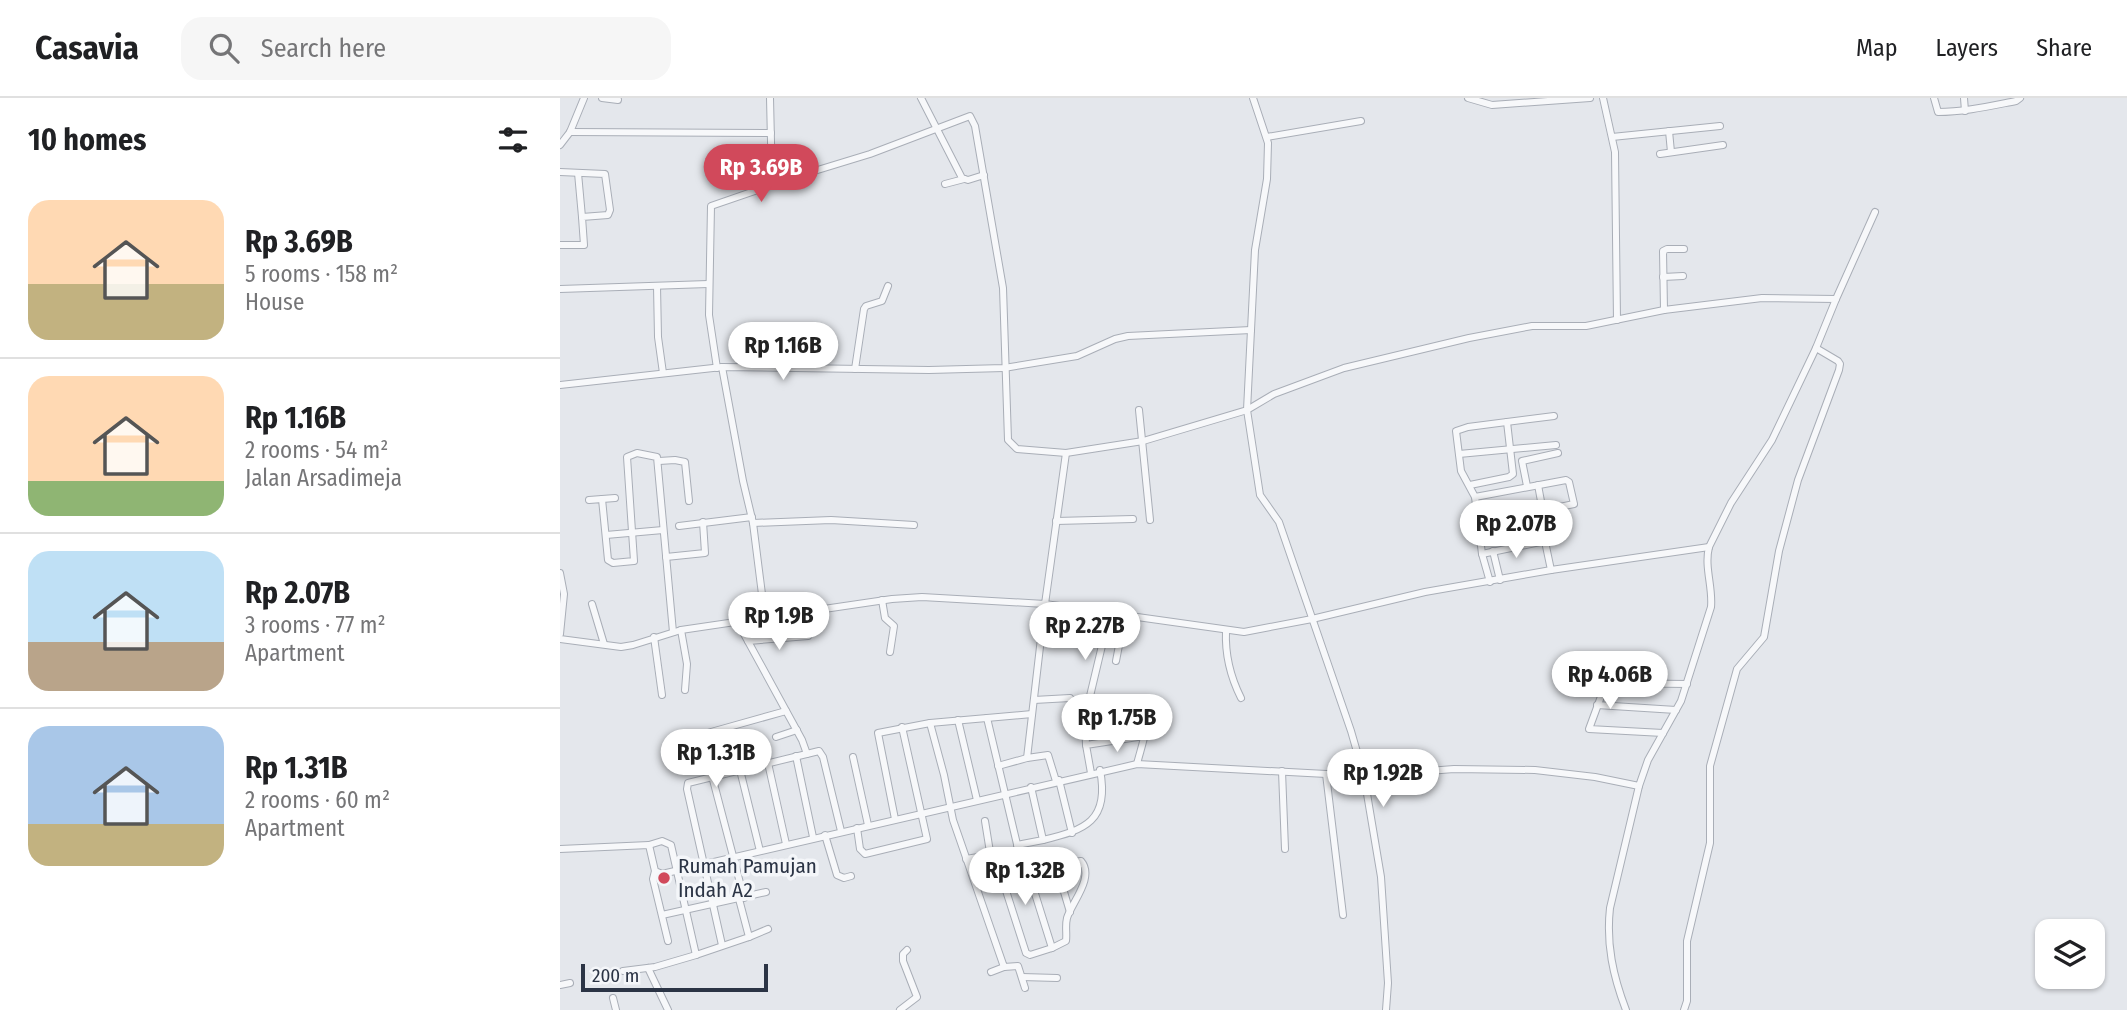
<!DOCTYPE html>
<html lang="en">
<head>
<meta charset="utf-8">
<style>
  body { margin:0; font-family:"Fira Sans Condensed",sans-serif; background:#f6f6f6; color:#202124; height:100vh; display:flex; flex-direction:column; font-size:26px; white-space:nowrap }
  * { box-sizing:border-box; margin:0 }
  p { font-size:23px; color:#757577 }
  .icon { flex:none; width:38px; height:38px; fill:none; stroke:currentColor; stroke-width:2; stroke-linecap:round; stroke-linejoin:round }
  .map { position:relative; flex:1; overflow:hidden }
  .side { display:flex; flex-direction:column; background:#fff; width:560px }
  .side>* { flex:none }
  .controls { position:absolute; left:1475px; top:821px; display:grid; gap:14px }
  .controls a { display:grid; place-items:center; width:70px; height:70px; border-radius:14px; background:#fff; box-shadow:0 2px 5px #0004; font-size:35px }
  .scale { position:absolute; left:21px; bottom:18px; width:187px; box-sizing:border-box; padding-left:7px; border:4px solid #2b3445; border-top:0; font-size:19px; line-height:24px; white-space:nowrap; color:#2b3445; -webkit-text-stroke:5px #f4f6f9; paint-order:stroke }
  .price { position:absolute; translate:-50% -60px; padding:0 16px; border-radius:24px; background:#fff; color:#222; font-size:23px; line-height:46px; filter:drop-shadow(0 2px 4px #0008) }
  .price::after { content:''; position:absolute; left:50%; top:42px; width:21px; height:16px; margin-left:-10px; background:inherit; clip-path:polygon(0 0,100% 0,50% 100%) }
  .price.current { background:#d1495b; color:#fff }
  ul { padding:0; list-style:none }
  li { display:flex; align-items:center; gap:21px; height:175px; padding:0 28px }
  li+li { border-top:2px solid #e0e0e0 }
  li span { display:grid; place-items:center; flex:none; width:196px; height:140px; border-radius:21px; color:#555 }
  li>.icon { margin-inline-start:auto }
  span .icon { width:84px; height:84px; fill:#fffc; stroke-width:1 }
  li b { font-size:30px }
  h2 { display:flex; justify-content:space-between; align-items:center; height:84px; padding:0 28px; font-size:30px }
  header { display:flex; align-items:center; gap:42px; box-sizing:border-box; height:98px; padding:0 35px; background:#fff; border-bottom:2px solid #e0e0e0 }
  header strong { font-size:33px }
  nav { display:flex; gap:38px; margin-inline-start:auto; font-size:24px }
  .search { width:490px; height:63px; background:#f6f6f6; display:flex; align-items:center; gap:18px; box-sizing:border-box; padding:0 24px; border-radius:21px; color:#757577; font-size:26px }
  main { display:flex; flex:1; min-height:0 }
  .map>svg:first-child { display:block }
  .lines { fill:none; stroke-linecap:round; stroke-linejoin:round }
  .street-casing { stroke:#a9aeb7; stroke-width:8 }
  .street { stroke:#f7f8fa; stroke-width:6 }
  .poi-dot { fill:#d1495b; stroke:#f4f6f9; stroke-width:2.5 }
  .labels { text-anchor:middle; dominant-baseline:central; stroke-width:7; stroke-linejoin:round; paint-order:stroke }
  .poi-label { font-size:21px; fill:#2b3445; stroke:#f4f6f9; text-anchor:start }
</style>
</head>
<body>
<header>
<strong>Casavia</strong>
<div class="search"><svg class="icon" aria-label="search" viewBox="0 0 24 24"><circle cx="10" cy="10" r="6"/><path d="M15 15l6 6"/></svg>Search here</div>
<nav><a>Map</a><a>Layers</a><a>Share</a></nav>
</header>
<main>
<section class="side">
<h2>10 homes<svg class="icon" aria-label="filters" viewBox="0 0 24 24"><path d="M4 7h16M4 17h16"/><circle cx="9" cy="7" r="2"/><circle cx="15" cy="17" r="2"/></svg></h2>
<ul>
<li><span style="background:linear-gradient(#ffd9b3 60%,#c2b280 0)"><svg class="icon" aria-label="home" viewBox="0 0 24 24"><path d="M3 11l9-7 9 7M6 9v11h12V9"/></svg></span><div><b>Rp 3.69B</b><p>5 rooms · 158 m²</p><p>House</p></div></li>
<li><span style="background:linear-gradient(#ffd9b3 75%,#8fb573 0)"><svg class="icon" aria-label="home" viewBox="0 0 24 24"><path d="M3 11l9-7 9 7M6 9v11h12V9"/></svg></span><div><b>Rp 1.16B</b><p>2 rooms · 54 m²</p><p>Jalan Arsadimeja</p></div></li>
<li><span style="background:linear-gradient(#bfe0f5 65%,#b9a48a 0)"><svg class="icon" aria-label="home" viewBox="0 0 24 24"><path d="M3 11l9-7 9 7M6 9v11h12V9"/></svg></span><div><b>Rp 2.07B</b><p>3 rooms · 77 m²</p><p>Apartment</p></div></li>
<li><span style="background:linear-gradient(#a9c7e8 70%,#c2b280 0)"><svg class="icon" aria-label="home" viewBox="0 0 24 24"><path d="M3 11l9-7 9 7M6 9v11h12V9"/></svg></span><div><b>Rp 1.31B</b><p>2 rooms · 60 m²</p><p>Apartment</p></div></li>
</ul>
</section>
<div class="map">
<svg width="1567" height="912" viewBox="0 0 1567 912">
  <rect width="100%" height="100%" fill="#e4e7ec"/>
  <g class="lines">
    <g class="street-casing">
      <g id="street">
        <polyline points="42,0 58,2"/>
        <polyline points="210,0 212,87"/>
        <polyline points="361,0 402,80 408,82 424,77"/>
        <polyline points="908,0 932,7 1030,0"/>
        <polyline points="1043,0 1055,54 1057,222"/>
        <path d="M1374 0 1378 14C1404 14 1430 8 1456 3L1460 0"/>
        <polyline points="1404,0 1405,13"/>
        <polyline points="1109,33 1111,54"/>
        <polyline points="10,34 211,35"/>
        <polyline points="707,39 801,23"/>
        <polyline points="1052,39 1160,28"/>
        <polyline points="0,47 10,34 24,0"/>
        <polyline points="1100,56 1163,47"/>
        <polyline points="0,74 45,76 50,112 48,117 22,119 24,147 0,147"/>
        <polyline points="18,75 22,119"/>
        <polyline points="385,86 404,81"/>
        <polyline points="1103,179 1123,178"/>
        <polyline points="97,188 98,239 103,275"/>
        <polyline points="0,191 148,186"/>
        <polyline points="1276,201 1315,114"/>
        <polyline points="1104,212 1103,153 1107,151 1124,151"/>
        <polyline points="162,269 183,383 193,425 205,520"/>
        <polyline points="157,270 149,217 151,108 238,78 310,56 410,18 415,28 443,190 448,342 457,351 506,355 583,343 687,312 695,152 707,81 708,45 693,0"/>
        <polyline points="295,271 304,211 306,208 322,203 328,188"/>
        <polyline points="0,287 162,269 369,272 444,270 517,258 555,241 568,238 691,232"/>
        <polyline points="579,312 590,422"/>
        <polyline points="899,356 996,347"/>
        <polyline points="99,363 115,362 125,364 129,403"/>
        <polyline points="910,387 949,379 953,376 947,324"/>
        <polyline points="978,387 983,414"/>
        <polyline points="967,388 962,363 998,355"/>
        <polyline points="915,399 1006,382 1009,384 1014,406 918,426"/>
        <polyline points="42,401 55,400"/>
        <polyline points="29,402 42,401 48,462 53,465 74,463 67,359 77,355 97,359 113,534"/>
        <polyline points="979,415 991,472"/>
        <polyline points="496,423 573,421"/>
        <polyline points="193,425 271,422 354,427"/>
        <polyline points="119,428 192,419"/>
        <polyline points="46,437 103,432"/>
        <polyline points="933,453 940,482"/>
        <polyline points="922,456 985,443"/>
        <polyline points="106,459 145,455 143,424"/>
        <polyline points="0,475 4,496 0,536"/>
        <polyline points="930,484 922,456 915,399 901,373 896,333 908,329 994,318"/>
        <polyline points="322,502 325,520 334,528 330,554"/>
        <polyline points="32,506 44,546"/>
        <polyline points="178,525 242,642 247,656"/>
        <polyline points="121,532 127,566 125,592"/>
        <path d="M666 533C665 556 671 580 681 600"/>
        <polyline points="94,539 102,597"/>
        <polyline points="0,541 61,549 73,547 121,532 332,501 362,499 485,506 506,355"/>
        <polyline points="188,543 248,538"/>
        <polyline points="556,563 565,516"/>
        <polyline points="474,602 510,600"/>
        <polyline points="1037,607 1116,612"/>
        <polyline points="525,619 550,514"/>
        <polyline points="427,620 461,763"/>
        <polyline points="398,622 417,702"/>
        <polyline points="370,625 384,677 393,722 444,869 458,868 465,890"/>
        <polyline points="1103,635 1029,631 1046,585 1127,586"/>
        <polyline points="144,636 226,613"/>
        <polyline points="216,639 237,632"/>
        <path d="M526 647 525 619 584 609C591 625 581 649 577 666"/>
        <polyline points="236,658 253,739"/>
        <polyline points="293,659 308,727"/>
        <polyline points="208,665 226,746"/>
        <polyline points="438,668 467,660"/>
        <polyline points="180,672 200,753"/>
        <polyline points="722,673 725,751"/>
        <polyline points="531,675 526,647 584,638"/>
        <polyline points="766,676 783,817"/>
        <polyline points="152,678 184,800"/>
        <polyline points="499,682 512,735"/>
        <polyline points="496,683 488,657 467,660 485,506 684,534 752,521 865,494 991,472 1149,449"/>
        <polyline points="335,721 318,635 370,625 472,616"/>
        <polyline points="297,730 300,751 305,756 367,741 342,629"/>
        <polyline points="265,737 277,777 284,780 291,778"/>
        <path d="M483 742C525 732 550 723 540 672"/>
        <polyline points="89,747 102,743 111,747 136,857 189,839 179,801"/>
        <polyline points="457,747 483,742 471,689"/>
        <polyline points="0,751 89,747 95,773 102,776 577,666 804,678 894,671 975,672 1035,679 1079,688"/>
        <polyline points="406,761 424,758 430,754 425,723"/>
        <polyline points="496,767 510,814"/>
        <polyline points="95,773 93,781 108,843"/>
        <polyline points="440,774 466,855 470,857 492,850 467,770"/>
        <path d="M414 777 521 763C535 779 512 804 507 820 505 828 507 835 506 843L492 850"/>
        <polyline points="102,817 206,794"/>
        <polyline points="189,839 208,831"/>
        <polyline points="162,847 127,691 128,685 259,653 263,659 281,733"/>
        <polyline points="88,870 108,912"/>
        <polyline points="63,873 95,869 136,857"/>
        <polyline points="431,874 444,869"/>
        <polyline points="462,879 497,880"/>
        <polyline points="0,887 10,885"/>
        <polyline points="53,900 56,912"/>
        <polyline points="340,912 357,899 343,863 343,856 347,852"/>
        <path d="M826 912 828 885 821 779 804 678 791 633 719 424 700 397 687 312 714 296 784 270 909 240 972 228H1026L1104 212 1202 200 1276 201 1256 250 1212 342 1171 405 1149 449C1144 469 1153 489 1151 509L1121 603 1088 662 1079 688 1050 810C1046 846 1053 878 1066 912"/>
        <polyline points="1124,912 1127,903 1127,843 1150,745 1150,668 1177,571 1204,539 1219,453 1238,382 1279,272 1280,266 1278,263 1256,250"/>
      </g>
    </g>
    <use href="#street" class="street"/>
  </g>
  <circle class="poi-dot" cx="104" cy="780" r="7"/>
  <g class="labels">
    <g class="poi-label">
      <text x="118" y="768">Rumah Pamujan<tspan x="118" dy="24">Indah A2</tspan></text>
    </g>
  </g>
</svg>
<div class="controls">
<a><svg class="icon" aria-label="layers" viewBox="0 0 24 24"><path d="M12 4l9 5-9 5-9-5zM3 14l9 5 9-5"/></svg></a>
</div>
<div class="scale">200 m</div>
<b class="price current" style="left:201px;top:106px">Rp 3.69B</b>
<b class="price" style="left:223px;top:284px">Rp 1.16B</b>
<b class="price" style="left:956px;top:462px">Rp 2.07B</b>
<b class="price" style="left:219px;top:554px">Rp 1.9B</b>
<b class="price" style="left:525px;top:564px">Rp 2.27B</b>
<b class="price" style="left:1050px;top:613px">Rp 4.06B</b>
<b class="price" style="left:557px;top:656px">Rp 1.75B</b>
<b class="price" style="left:156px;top:691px">Rp 1.31B</b>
<b class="price" style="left:823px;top:711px">Rp 1.92B</b>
<b class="price" style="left:465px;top:809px">Rp 1.32B</b>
</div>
</main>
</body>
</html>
